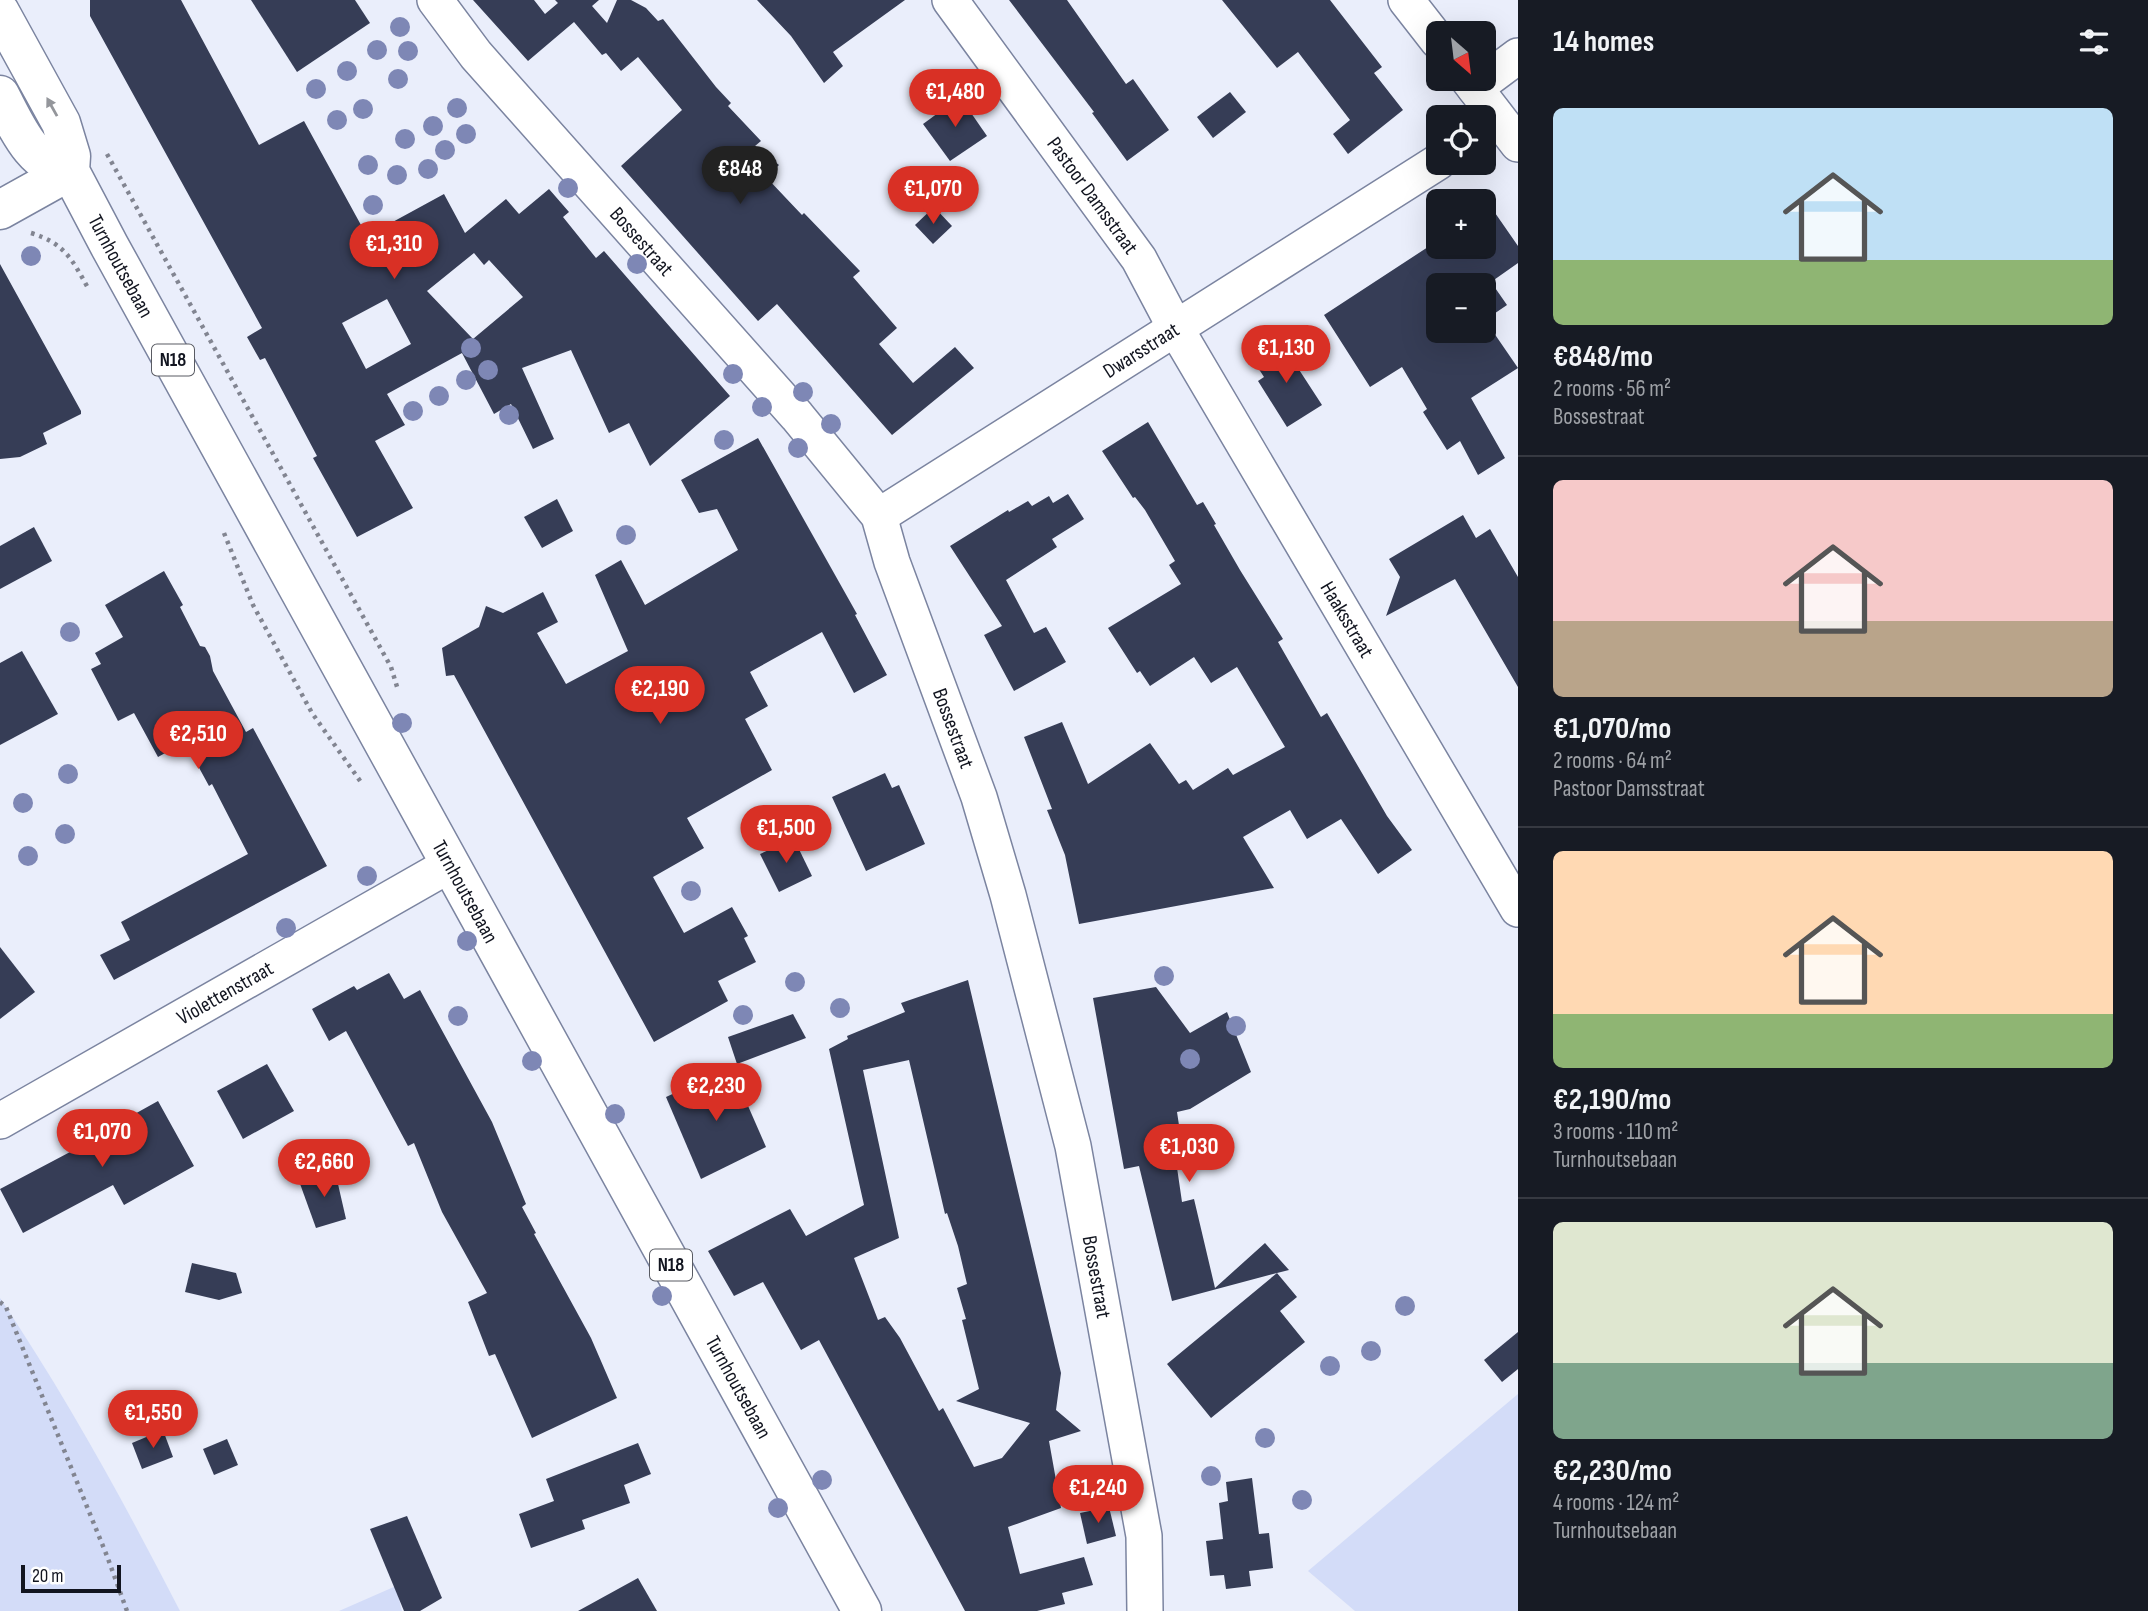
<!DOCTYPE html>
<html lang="en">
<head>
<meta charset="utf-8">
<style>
  body { margin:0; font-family:"Sofia Sans Condensed",sans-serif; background:#242831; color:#f1f3f6; height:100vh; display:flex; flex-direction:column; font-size:26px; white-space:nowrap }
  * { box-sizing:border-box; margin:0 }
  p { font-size:23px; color:#9ea1a6 }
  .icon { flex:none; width:38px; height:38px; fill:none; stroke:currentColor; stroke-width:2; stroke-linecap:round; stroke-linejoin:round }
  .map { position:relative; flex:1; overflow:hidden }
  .drawer { display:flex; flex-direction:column; background:#171b24; width:630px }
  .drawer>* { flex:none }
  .needle { width:46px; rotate:152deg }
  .fabs { position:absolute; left:1426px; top:21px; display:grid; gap:14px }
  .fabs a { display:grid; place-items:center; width:70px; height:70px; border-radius:10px; background:#171b24; box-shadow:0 7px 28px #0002; font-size:35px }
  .scale { position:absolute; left:21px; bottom:18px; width:100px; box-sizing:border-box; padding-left:7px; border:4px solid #121520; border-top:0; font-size:19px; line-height:24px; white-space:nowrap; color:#121520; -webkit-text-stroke:5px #fff; paint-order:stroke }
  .price { position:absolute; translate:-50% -60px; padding:0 16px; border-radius:24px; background:#d93025; color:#fff; font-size:23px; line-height:46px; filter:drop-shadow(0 2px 4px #0008) }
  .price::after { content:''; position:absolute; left:50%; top:42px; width:21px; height:16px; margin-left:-10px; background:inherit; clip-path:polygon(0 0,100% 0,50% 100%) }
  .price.on { background:#222; color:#fff }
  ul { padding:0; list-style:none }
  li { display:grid; align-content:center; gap:14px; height:371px; padding:0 35px }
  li+li { border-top:2px solid #363941 }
  li span { display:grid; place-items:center; height:217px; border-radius:10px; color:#555 }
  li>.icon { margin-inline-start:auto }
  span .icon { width:126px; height:126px; fill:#fffc; stroke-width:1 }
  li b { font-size:30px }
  h2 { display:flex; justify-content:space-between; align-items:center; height:84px; padding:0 35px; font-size:30px }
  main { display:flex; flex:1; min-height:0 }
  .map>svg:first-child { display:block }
  .green { fill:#d3dcf8 }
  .building { fill:#363d56; fill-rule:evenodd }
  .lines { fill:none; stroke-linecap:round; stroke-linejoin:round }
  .street-casing { stroke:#7b84a0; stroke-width:38 }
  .secondary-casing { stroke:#7b84a0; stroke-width:41 }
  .primary-casing { stroke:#7b84a0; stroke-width:41 }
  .path { stroke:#828591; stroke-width:4.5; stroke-dasharray:3.5 5; stroke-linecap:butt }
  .street { stroke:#fff; stroke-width:35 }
  .secondary { stroke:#fff; stroke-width:38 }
  .primary { stroke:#fff; stroke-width:38 }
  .tree { fill:#7e87b5 }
  .oneway { fill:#94969b }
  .labels { text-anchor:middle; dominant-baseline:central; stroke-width:7; stroke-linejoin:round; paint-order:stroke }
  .shield { fill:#fff; stroke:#595b63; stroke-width:2 }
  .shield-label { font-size:19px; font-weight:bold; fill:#121520 }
  .street-label { font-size:21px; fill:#121520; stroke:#fff }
</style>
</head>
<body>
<main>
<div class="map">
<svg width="1518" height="1611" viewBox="0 0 1518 1611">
  <rect width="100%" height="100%" fill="#eaeefb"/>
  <g class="green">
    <path d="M0 1298C67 1398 125 1504 180 1611H0Z"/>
    <polygon points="1518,1394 1518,1611 1355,1611 1308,1571"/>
    <polygon points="396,1586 402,1611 339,1611"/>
  </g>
  <g class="building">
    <path d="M90 0H181L259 145 304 121 367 236 444 194 465 233 506 199 519 214 549 189 569 212 563 217 596 258 604 251 730 396 650 466 629 423 609 433 571 350 522 368 554 439 533 449 511 404 494 414 462 353 387 394 405 425 375 441 413 508 357 537 313 458 317 456 265 358 260 360 247 337 262 328 90 16ZM474 253 484 265 489 260 523 297 473 339 427 291ZM387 299 411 344 366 369 342 323Z"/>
    <polygon points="251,0 355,0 370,23 297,72"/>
    <polygon points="473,0 534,0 545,14 558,3 555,0 599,0 592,6 607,23 617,0 631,0 646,8 658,21 663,19 716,87 731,103 728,106 761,141 755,146 779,165 766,177 802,215 804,213 860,271 853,277 897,328 879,344 913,383 955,347 974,368 892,435 777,304 758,321 621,166 682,110 638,57 621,71 606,53 602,55 574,22 528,61"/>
    <polygon points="757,0 905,0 833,52 843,66 824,83 791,36"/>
    <polygon points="1009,0 1067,0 1126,84 1133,79 1169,130 1127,161 1092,113 1094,112"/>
    <polygon points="1222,0 1330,0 1382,67 1374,73 1403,110 1348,154 1333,134 1350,120 1298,52 1277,68"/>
    <polygon points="1230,92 1246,112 1213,138 1197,117"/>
    <polygon points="960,97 987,136 950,161 923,124"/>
    <path d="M1484 197 1518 246V263L1491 282 1507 305 1485 320 1518 368 1471 398 1505 458 1478 475 1460 441 1447 450 1423 412 1427 409 1402 367 1370 387 1324 315 1428 247H1484ZM1438 285H1484V331H1438Z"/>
    <polygon points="934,207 952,226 933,244 915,225"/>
    <polygon points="0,264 81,411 81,414 43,433 47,444 20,457 0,459"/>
    <polygon points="1281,342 1322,405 1287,427 1258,381 1264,377 1253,360"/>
    <polygon points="1148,422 1197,505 1203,502 1216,524 1214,525 1240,570 1283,639 1278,642 1321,717 1327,713 1387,816 1412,850 1378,874 1341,819 1307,839 1290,810 1243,837 1274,888 1079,924 1065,855 1047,810 1052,809 1024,737 1062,722 1088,784 1150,743 1179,784 1186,780 1193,790 1228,768 1233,775 1285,747 1237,667 1211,683 1194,657 1150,686 1140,671 1137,673 1108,628 1181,584 1169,565 1175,561 1145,510 1135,497 1133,498 1102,451"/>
    <polygon points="758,438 857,614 855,615 887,675 854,693 822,632 750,672 768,706 745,719 772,770 687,818 704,848 653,877 684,933 732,907 748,936 744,938 756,962 718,981 728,1001 654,1042 454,675 446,676 442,648 479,627 486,606 503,613 543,592 558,622 537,633 566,684 628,651 595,575 621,560 645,605 738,550 717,509 699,513 681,480"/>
    <polygon points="1068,494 1084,519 1052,539 1057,547 1006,580 1034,633 1046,627 1066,662 1014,691 984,635 1002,626 950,546 1008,510 1009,512 1028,501 1032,506 1049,496 1053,503"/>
    <polygon points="557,499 573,531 542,548 524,517"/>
    <polygon points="1463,515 1476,538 1490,529 1518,577 1518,687 1455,579 1386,616 1400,577 1389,559"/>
    <polygon points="34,527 52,561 0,589 0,546"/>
    <polygon points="164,571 183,605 180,607 200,646 205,647 210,656 213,671 246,732 253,728 327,866 114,980 100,955 130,940 121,922 248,854 212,784 209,786 185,742 158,757 134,713 118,721 91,669 101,664 95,653 123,637 105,605"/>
    <polygon points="22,651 58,714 0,745 0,663"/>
    <polygon points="885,773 892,788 899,785 925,844 866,871 832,797"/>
    <polygon points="794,839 812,876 779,892 760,854"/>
    <polygon points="0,947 35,992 0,1019"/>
    <polygon points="389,973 404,999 420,990 492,1122 526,1204 522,1207 536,1233 534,1234 591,1338 617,1398 532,1438 495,1354 489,1356 468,1302 487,1293 442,1212 414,1143 408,1146 346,1031 329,1041 312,1009 354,986 357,990"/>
    <path d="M968 980 1061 1373 1056 1410 1081 1431 1049 1441 1061 1508 1008 1527 1020 1574 1084 1557 1093 1585 1062 1593 1065 1604 1037 1611H965L819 1340 801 1350 763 1282 734 1296 708 1251 790 1209 806 1236 864 1205 829 1049 848 1039 847 1036 905 1012 901 1003ZM909 1060 945 1214 947 1213 958 1246 967 1284 957 1288 966 1319 962 1320 979 1389 956 1401 1030 1423 1002 1458 974 1467 943 1408 939 1411 900 1338 885 1317 878 1320 854 1258 899 1238 863 1070Z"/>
    <polygon points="1156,987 1190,1033 1227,1012 1251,1072 1190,1109 1177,1112 1182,1145 1174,1147 1182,1202 1194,1199 1215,1288 1265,1243 1289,1270 1277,1273 1297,1297 1280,1311 1305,1342 1211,1418 1167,1364 1277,1273 1172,1301 1139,1166 1124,1169 1093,998"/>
    <polygon points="793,1014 806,1038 737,1064 728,1037"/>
    <polygon points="267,1064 294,1111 243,1139 217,1091"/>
    <polygon points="731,1067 766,1147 701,1179 666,1097"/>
    <polygon points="158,1101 194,1166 124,1205 113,1185 23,1233 0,1189 89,1142 88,1140"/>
    <polygon points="335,1171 346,1219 316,1228 299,1181"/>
    <polygon points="192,1263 236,1273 242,1293 219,1300 185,1292"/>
    <polygon points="1518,1332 1518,1369 1502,1382 1484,1360"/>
    <polygon points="163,1430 173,1457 142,1469 132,1443"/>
    <polygon points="227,1439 238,1465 214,1475 203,1449"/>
    <polygon points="638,1443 651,1474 624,1485 630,1503 582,1520 585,1529 531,1548 519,1514 554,1501 546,1479"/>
    <polygon points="1252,1478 1259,1534 1269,1533 1273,1568 1249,1571 1251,1586 1226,1589 1224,1575 1210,1576 1206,1541 1223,1539 1219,1503 1228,1501 1226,1482"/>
    <polygon points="1109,1507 1116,1536 1087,1544 1080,1513"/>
    <polygon points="407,1516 442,1598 420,1611 404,1611 370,1529"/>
    <polygon points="638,1578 657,1611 578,1611"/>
  </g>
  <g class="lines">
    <g class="street-casing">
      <g id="street">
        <path id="s1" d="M435 0 476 55 797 416 879 516 892 562 979 797 1008 895 1073 1146 1144 1536 1145 1611"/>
        <path id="s2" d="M950 0 1139 259 1176 329 1518 909"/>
        <polyline points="1406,0 1438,41"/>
        <polyline points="1468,79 1518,144"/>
        <polyline points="1475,88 1518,56"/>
        <path id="s3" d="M879 516 1438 162"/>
        <path id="s4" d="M0 1121 451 864"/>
      </g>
    </g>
    <g class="secondary-casing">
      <polyline id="secondary" points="0,210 70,171"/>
    </g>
    <g class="primary-casing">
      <g id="primary">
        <path id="s5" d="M0 12 61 123 71 156 70 171 109 245 862 1611"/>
        <path d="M0 95C16 125 32 167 70 171"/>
      </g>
    </g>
    <g class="path">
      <polyline points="107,154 391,667 398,690"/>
      <path d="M31 233C64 243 72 259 88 288"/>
      <polyline points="224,533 253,605 312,713 363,785"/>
      <polyline points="0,1302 6,1307 107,1556 127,1611"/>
    </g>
    <use href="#street" class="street"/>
    <use href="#secondary" class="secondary"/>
    <use href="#primary" class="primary"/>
  </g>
  <g class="tree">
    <circle cx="400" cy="27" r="10"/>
    <circle cx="377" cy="50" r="10"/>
    <circle cx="408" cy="51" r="10"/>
    <circle cx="347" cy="71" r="10"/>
    <circle cx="398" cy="79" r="10"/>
    <circle cx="316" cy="89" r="10"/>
    <circle cx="457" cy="108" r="10"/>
    <circle cx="363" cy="109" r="10"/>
    <circle cx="337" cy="120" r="10"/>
    <circle cx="433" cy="126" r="10"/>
    <circle cx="466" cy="134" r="10"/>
    <circle cx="405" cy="139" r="10"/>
    <circle cx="445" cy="150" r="10"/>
    <circle cx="368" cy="165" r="10"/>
    <circle cx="428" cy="169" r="10"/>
    <circle cx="397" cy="175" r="10"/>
    <circle cx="568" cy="188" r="10"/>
    <circle cx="373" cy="205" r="10"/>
    <circle cx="31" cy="256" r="10"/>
    <circle cx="637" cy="264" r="10"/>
    <circle cx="471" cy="348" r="10"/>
    <circle cx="488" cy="370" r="10"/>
    <circle cx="733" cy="374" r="10"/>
    <circle cx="466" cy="380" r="10"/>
    <circle cx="803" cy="392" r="10"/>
    <circle cx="439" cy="396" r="10"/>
    <circle cx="762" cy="407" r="10"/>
    <circle cx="413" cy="411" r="10"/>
    <circle cx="509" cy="415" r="10"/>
    <circle cx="831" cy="424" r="10"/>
    <circle cx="724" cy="440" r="10"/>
    <circle cx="798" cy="448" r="10"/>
    <circle cx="626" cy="535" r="10"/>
    <circle cx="70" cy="632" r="10"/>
    <circle cx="402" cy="723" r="10"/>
    <circle cx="68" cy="774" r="10"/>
    <circle cx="23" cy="803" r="10"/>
    <circle cx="65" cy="834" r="10"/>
    <circle cx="28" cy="856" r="10"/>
    <circle cx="367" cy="876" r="10"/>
    <circle cx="691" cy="891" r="10"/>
    <circle cx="286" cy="928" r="10"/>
    <circle cx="467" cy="941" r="10"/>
    <circle cx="1164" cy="976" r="10"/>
    <circle cx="795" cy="982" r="10"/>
    <circle cx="840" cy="1008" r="10"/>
    <circle cx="743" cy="1015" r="10"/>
    <circle cx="458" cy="1016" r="10"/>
    <circle cx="1236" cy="1026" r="10"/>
    <circle cx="1190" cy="1059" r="10"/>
    <circle cx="532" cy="1061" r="10"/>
    <circle cx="615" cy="1114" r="10"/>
    <circle cx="662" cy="1296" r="10"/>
    <circle cx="1405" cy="1306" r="10"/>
    <circle cx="1371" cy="1351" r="10"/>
    <circle cx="1330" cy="1366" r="10"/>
    <circle cx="1265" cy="1438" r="10"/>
    <circle cx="1211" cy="1476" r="10"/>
    <circle cx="822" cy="1480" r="10"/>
    <circle cx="1302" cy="1500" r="10"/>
    <circle cx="778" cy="1508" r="10"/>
  </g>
  <defs><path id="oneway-solid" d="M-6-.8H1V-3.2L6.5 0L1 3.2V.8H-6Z" transform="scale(1.75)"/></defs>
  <use class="oneway" href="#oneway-solid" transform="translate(52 107) rotate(-119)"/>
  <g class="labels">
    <g class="shield">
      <rect x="152" y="344.5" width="42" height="31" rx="5"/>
      <rect x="650" y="1249.5" width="42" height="31" rx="5"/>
    </g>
    <g class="shield-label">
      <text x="173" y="360">N18</text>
      <text x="671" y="1265">N18</text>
    </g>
    <g class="street-label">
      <text stroke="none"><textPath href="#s2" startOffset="242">Pastoor Damsstraat</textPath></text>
      <text stroke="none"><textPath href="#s1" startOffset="318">Bossestraat</textPath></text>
      <text stroke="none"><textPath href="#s5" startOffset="284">Turnhoutsebaan</textPath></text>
      <text stroke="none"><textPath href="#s3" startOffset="310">Dwarsstraat</textPath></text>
      <text stroke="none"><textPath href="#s2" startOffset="737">Haaksstraat</textPath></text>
      <text stroke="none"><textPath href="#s1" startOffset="906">Bossestraat</textPath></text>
      <text stroke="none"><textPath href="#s5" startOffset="998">Turnhoutsebaan</textPath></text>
      <text stroke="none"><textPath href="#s4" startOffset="259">Violettenstraat</textPath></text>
      <text stroke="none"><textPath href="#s1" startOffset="1474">Bossestraat</textPath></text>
      <text stroke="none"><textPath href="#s5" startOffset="1564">Turnhoutsebaan</textPath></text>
    </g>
  </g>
</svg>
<div class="fabs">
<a><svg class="needle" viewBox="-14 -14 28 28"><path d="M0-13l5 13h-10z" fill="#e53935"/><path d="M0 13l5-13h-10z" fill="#9ea1a6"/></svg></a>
<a><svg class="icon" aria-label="locate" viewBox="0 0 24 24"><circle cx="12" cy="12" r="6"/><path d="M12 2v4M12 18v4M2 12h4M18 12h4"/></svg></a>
<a>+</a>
<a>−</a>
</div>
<div class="scale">20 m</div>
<b class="price" style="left:955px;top:129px">€1,480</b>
<b class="price on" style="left:740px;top:206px">€848</b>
<b class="price" style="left:933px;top:226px">€1,070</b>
<b class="price" style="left:394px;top:281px">€1,310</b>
<b class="price" style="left:1286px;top:385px">€1,130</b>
<b class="price" style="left:660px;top:726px">€2,190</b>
<b class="price" style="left:198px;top:771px">€2,510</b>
<b class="price" style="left:786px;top:865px">€1,500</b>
<b class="price" style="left:716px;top:1123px">€2,230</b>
<b class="price" style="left:102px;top:1169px">€1,070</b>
<b class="price" style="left:1189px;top:1184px">€1,030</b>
<b class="price" style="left:324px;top:1199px">€2,660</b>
<b class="price" style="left:153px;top:1450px">€1,550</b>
<b class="price" style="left:1098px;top:1525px">€1,240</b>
</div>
<section class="drawer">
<h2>14 homes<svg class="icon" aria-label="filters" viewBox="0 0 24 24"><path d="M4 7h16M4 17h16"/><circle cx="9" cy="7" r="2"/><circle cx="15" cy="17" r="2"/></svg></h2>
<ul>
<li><span style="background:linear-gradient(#bfe0f5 70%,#8fb573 0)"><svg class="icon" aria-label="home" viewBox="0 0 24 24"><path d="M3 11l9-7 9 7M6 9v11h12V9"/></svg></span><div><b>€848/mo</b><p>2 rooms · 56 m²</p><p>Bossestraat</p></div></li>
<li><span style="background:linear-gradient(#f6c9c9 65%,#b9a48a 0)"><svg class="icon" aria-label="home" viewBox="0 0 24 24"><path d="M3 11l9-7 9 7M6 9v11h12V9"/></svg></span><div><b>€1,070/mo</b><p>2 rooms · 64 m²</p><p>Pastoor Damsstraat</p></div></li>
<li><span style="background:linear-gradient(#ffd9b3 75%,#8fb573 0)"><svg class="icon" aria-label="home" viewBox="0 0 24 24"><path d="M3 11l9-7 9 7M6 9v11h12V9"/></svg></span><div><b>€2,190/mo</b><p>3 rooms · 110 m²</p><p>Turnhoutsebaan</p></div></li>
<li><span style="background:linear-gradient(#dfe7d0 65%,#7fa58c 0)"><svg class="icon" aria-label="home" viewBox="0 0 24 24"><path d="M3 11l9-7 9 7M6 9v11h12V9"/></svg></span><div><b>€2,230/mo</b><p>4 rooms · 124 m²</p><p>Turnhoutsebaan</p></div></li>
</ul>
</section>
</main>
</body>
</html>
